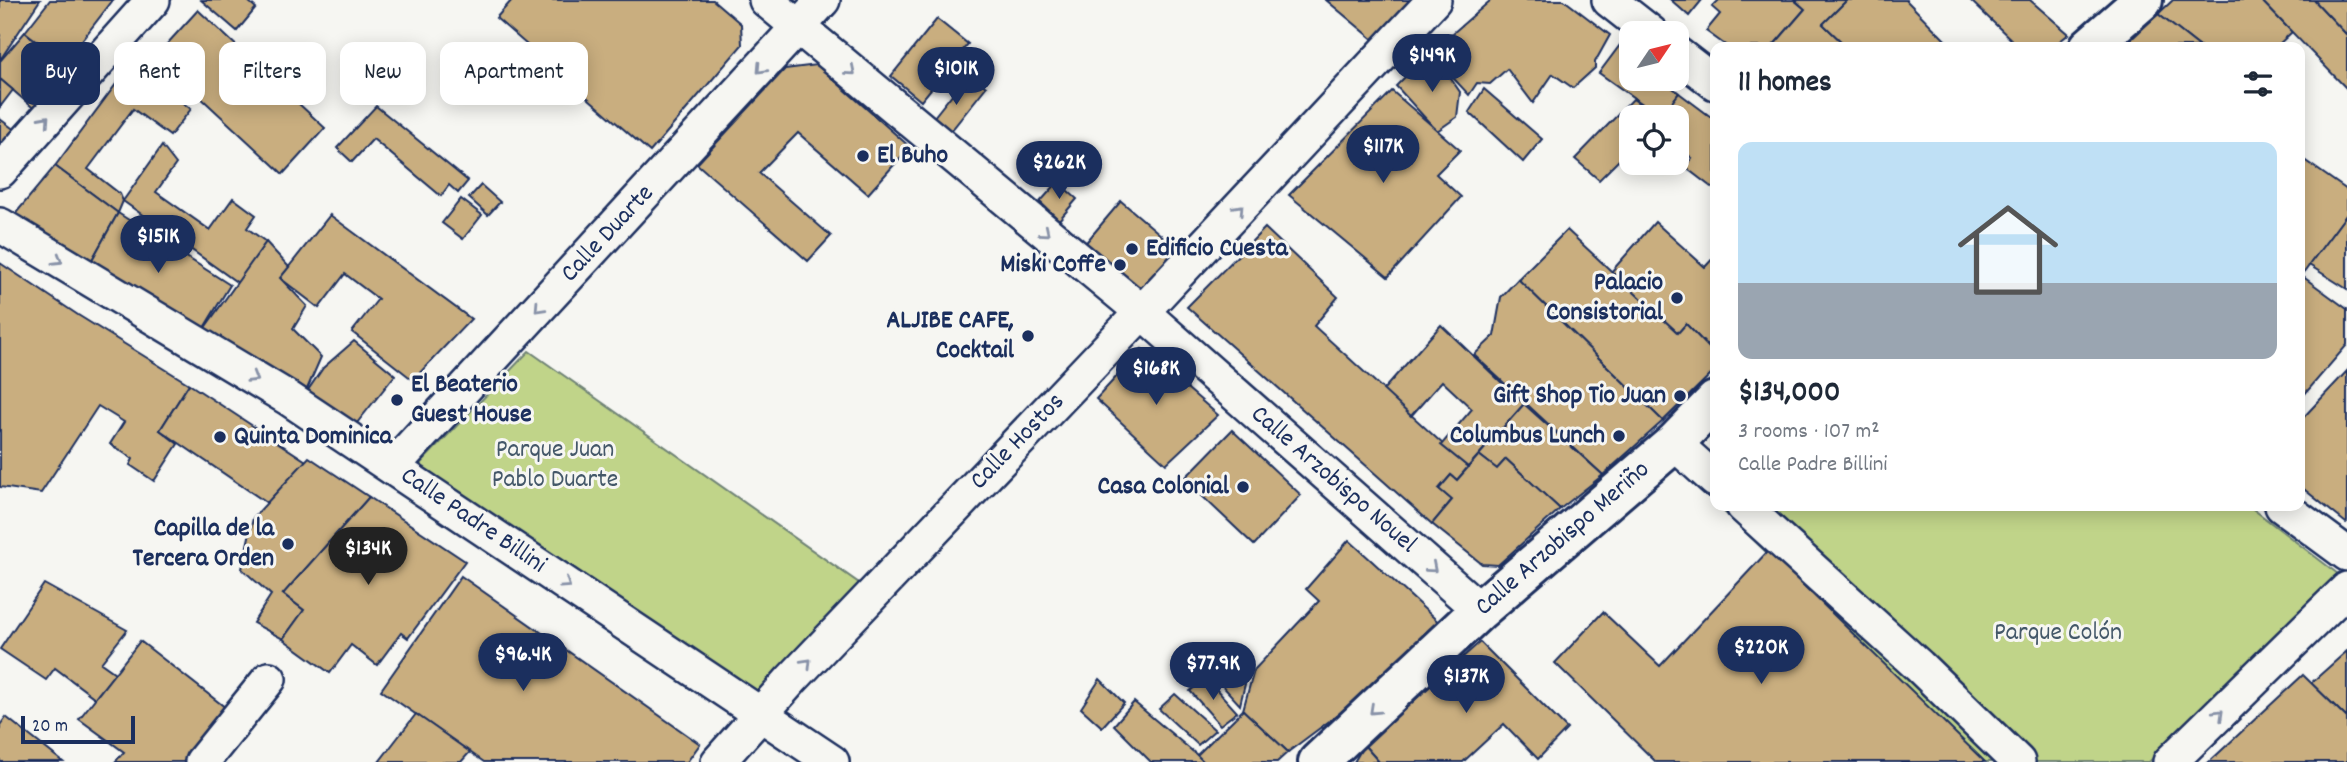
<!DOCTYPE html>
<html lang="en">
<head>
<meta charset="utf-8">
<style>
  body { margin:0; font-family:Dekko,sans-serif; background:#f2f2f3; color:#1f2937; height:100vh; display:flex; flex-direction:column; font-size:26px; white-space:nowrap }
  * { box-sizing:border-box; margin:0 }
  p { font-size:23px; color:#747a83 }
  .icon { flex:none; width:38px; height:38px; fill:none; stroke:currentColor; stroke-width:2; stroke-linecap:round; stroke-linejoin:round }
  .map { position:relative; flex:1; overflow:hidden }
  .details { position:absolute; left:1710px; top:42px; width:595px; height:469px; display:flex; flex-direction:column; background:#fff; border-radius:14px; box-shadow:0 4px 18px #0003 }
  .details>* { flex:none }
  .banner { position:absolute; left:21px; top:42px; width:665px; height:63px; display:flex; gap:14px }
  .needle { width:46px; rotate:55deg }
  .fabs { position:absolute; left:1619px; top:21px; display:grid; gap:14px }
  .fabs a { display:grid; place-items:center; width:70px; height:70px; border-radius:14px; background:#fff; box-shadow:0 4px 18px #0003; font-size:35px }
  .scale { position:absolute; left:21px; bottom:18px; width:114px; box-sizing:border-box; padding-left:7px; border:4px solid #1b2f5e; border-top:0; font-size:19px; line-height:24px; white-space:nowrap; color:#1b2f5e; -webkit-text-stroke:5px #f6f6f2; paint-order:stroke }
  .price { position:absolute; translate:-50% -60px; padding:0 16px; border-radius:24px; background:#1b2f5e; color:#fff; font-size:23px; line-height:46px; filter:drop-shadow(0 2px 4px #0008) }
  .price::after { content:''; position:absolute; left:50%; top:42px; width:21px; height:16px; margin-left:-10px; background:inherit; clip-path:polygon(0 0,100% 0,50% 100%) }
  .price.current { background:#222; color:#fff }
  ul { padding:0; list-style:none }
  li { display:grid; align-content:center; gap:14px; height:371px; padding:0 28px }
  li+li { border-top:2px solid #e0e1e3 }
  li span { display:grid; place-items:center; height:217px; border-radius:14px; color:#555 }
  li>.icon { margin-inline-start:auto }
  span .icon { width:126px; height:126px; fill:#fffc; stroke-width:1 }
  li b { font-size:30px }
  h2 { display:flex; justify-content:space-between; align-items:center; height:84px; padding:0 28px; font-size:30px }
  .tag { padding:0 24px; border-radius:14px; background:#fff; box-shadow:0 4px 18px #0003; font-size:24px; line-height:63px }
  .tag.current { background:#1b2f5e; color:#fff }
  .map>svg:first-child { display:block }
  .green { fill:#c0d489; stroke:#6e8274; stroke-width:2 }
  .building { fill:#c9ae7f; stroke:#1b2f5e; stroke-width:2 }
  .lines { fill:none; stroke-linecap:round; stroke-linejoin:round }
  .street-casing { stroke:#1b2f5e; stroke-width:38 }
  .secondary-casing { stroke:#1b2f5e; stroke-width:44 }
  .street { stroke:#f6f6f2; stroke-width:33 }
  .secondary { stroke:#f6f6f2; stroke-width:38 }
  .oneway { stroke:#8892a8 }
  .poi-dot { fill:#1b2f5e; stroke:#f6f6f2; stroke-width:2.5 }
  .labels { text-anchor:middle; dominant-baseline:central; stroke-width:6; stroke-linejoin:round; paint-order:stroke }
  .poi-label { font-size:26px; font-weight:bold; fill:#1b2f5e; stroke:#f6f6f2; text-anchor:end }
  .street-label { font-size:26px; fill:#1b2f5e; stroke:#f6f6f2 }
  .park-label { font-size:26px; fill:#445869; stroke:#f6f6f2 }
</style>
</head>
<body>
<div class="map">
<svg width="2347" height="762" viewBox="0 0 2347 762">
  <rect width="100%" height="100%" fill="#f6f6f2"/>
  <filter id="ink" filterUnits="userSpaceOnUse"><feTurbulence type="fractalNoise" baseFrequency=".0143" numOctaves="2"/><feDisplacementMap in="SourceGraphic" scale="14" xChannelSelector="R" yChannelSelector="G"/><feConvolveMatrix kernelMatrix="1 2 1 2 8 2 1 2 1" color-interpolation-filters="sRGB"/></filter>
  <g filter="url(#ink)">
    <g class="green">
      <polygon points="529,351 866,588 758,696 418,466"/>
      <polygon points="1718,506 2249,506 2342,577 2149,762 1985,762"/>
    </g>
    <g class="building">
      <polygon points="0,0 40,0 0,60"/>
      <polygon points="50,0 113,0 65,62 25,32"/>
      <polygon points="201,0 247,0 256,8 237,31"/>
      <polygon points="512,0 713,0 741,24 742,45 650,152 496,18"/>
      <polygon points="1326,0 1417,0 1380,45"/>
      <polygon points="1491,0 1564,0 1610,35 1595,62 1595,68 1573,88 1553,74 1533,103 1507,69 1490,84 1477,83 1469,95 1430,53"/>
      <polygon points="1671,0 1702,0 1689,16"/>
      <polygon points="1719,0 1794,0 1805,9 1772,47 1728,47 1706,31 1720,14 1712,7"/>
      <polygon points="1795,0 1847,0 1823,24 1847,47 1773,46 1805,9"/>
      <polygon points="1847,0 1906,0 1952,47 1847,47 1823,24"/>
      <polygon points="1970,0 2030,0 2069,34 2052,47 2019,47"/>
      <polygon points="2173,0 2261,0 2292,32 2276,47 2200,47 2158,14"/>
      <polygon points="2261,0 2314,0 2347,35 2347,89"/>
      <polygon points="2314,0 2347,0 2347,35"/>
      <polygon points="198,10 325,128 283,174 156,56"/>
      <polygon points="2158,14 2200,47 2123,47"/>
      <polygon points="937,19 968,44 921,101 891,76"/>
      <polygon points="25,32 71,73 39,113 0,79 0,61"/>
      <polygon points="1620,45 1631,54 1631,79 1662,79 1679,93 1661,117 1599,73"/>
      <polygon points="1423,59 1432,71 1440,63 1460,92 1457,117 1437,131 1396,86"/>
      <polygon points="131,64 191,109 170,136 133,109 88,169 120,194 123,201 118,213 55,166"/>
      <polygon points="817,65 910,147 868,194 798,133 759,173 831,236 808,261 697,164 785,69"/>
      <polygon points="969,73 986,87 943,141 926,127"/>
      <polygon points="0,79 13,90 0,107"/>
      <polygon points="1484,89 1542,139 1523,162 1469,112"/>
      <polygon points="1392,91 1460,150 1436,174 1461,197 1388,277 1289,195"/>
      <polygon points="1679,93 1715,120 1715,190 1685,167 1692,158 1676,146 1676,117 1661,117"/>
      <polygon points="1633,99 1658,117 1631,117 1631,148 1599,180 1575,159"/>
      <polygon points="376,106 468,181 458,193 449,185 441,196 373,139 352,162 337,148"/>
      <polygon points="0,119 16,131 0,151"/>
      <polygon points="162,146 176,164 156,192 210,230 233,198 256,215 247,228 266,242 238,283 123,201"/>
      <polygon points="2300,157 2347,190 2347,214 2300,278"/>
      <polygon points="55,166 118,213 88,267 11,219"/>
      <polygon points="1058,182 1077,199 1059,220 1040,202"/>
      <polygon points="481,185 500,202 488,215 469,198"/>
      <polygon points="461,199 482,215 463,239 442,223"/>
      <polygon points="1121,201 1181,252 1142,297 1083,246"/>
      <polygon points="118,213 230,285 199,336 88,267"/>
      <polygon points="2347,214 2347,289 2309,265"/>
      <polygon points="330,215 471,319 413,380 352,332 378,299 345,274 319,308 280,278"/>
      <polygon points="1655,222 1705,267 1715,256 1715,354 1686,324 1678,333 1611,272"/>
      <polygon points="1265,228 1338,297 1314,326 1468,467 1457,480 1451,475 1439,489 1452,500 1432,524 1187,307"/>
      <polygon points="1567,230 1678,333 1686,324 1715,354 1715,370 1663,421 1518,279"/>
      <polygon points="266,242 289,267 280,278 307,306 293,329 321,357 304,396 199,336"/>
      <polygon points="0,263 78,315 189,384 160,430 178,444 154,481 130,465 133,459 110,444 124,422 98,406 41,493 0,487"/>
      <polygon points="2302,276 2347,309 2347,345 2304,395 2300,392"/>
      <polygon points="1518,279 1663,421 1603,475 1474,355 1494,336 1501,297"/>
      <polygon points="1441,325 1524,404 1468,467 1441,445 1472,409 1442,381 1411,416 1383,390"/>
      <polygon points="354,341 395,375 353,428 304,396 323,368"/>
      <polygon points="1142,349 1218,415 1166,464 1096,399"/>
      <polygon points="2347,371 2347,522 2346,523 2300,486 2300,421"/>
      <polygon points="189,384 306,461 267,503 160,430"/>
      <polygon points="1524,404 1603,475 1560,509 1506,459 1497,469 1479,455"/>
      <polygon points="1232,430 1301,495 1254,545 1184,479"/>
      <polygon points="1479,455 1497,469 1506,459 1560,509 1498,565 1482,564 1432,524 1452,500 1439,489 1451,475 1457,480"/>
      <polygon points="309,457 369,497 283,594 304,610 283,639 253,623 271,595 242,569 253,518"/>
      <polygon points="369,497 465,561 408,638 401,633 377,665 351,645 330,673 283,639 304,610 283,594"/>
      <polygon points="1349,540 1444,627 1440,638 1288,752 1243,710 1254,670 1319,601 1306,589"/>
      <polygon points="1768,551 1985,762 1656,762 1555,663 1603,612 1660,666"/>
      <polygon points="461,576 700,744 687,762 484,762 381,690"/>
      <polygon points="44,584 127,630 101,663 115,673 95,698 55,668 46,680 0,649"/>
      <polygon points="140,641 226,708 183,762 115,762 124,752 79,719"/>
      <polygon points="1480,642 1567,729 1538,759 1504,724 1463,762 1379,762 1364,745"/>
      <polygon points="2347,651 2347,718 2311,683"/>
      <polygon points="1227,662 1245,684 1240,705 1216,679"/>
      <polygon points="2303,675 2347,718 2347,762 2209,762"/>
      <polygon points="1206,678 1237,712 1220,725 1190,691"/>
      <polygon points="1100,679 1124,703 1102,727 1081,708"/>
      <polygon points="1175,694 1215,730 1198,745 1159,709"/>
      <polygon points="1134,702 1197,755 1204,762 1151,762 1114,725"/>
      <polygon points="1243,710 1288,752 1277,762 1204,762 1197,755"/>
      <polygon points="416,714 470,752 461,762 379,762"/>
      <polygon points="6,717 63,762 0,762 0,725"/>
      <polygon points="1364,745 1379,762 1354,762"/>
    </g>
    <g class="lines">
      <g class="street-casing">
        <g id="street">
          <polyline points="766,0 1142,312 1480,610"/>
          <polyline points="1609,0 1651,33"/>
          <polyline points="1676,53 1715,83"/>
          <polyline points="0,171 153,0"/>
          <polyline points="0,225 288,398 832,762"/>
          <polyline points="1674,443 1715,480"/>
          <polyline points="392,467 823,0"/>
          <polyline points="1743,506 1919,666 2018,762"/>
          <polyline points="2282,506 2347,554"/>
          <polyline points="202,762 269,679"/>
          <polyline points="718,762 791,680 1142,312 1434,0"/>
          <polyline points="2170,762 2347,589"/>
        </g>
      </g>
      <g class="secondary-casing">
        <g id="secondary">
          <polyline points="2089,47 2143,0"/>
          <polyline points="1318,762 1480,610 1674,443 1715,401"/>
        </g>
      </g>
      <use href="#street" class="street"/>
      <use href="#secondary" class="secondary"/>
    </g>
    <defs><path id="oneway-chevron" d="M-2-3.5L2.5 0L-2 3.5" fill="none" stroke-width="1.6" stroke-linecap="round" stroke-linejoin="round" transform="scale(1.75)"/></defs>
    <g class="oneway">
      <use href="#oneway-chevron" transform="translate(761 69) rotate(133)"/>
      <use href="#oneway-chevron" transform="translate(851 71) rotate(40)"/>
      <use href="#oneway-chevron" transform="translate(45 120) rotate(-48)"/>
      <use href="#oneway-chevron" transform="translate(1239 209) rotate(-47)"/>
      <use href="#oneway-chevron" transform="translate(1045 232) rotate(40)"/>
      <use href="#oneway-chevron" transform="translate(58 260) rotate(31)"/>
      <use href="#oneway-chevron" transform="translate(539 308) rotate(133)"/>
      <use href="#oneway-chevron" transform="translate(253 378) rotate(31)"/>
      <use href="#oneway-chevron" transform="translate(1432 568) rotate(41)"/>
      <use href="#oneway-chevron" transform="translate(566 584) rotate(34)"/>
      <use href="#oneway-chevron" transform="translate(807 663) rotate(-46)"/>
      <use href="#oneway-chevron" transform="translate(1374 710) rotate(137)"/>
      <use href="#oneway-chevron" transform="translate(2219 714) rotate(-44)"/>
    </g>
  </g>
  <g class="poi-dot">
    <circle cx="863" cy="156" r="7"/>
    <circle cx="1132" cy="249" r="7"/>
    <circle cx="1120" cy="265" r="7"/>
    <circle cx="1677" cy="298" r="7"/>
    <circle cx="1028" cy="336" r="7"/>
    <circle cx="1680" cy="396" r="7"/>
    <circle cx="397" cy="400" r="7"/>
    <circle cx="1619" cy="436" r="7"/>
    <circle cx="220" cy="437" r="7"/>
    <circle cx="1243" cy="487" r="7"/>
    <circle cx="288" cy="544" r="7"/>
  </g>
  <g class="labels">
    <g class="poi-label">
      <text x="877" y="156" text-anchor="start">El Buho</text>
      <text x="1146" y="249" text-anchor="start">Edificio Cuesta</text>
      <text x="1106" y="265">Miski Coffe</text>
      <text x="1663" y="283">Palacio<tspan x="1663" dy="30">Consistorial</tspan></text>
      <text x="1014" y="321">ALJIBE CAFE,<tspan x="1014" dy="30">Cocktail</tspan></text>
      <text x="411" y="385" text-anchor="start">El Beaterio<tspan x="411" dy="30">Guest House</tspan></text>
      <text x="1666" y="396">Gift Shop Tio Juan</text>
      <text x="1605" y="436">Columbus Lunch</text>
      <text x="234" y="437" text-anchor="start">Quinta Dominica</text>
      <text x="1229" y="487">Casa Colonial</text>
      <text x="274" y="529">Capilla de la<tspan x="274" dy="30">Tercera Orden</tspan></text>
    </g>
    <g class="street-label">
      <text transform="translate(608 234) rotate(-47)">Calle Duarte</text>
      <text transform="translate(1018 442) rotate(-46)">Calle Hostos</text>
      <text transform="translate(1333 480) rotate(41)">Calle Arzobispo Nouel</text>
      <text transform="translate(473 521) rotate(34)">Calle Padre Billini</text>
      <text transform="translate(1563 539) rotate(-41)">Calle Arzobispo Meriño</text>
    </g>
    <g class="park-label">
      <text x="555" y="450">Parque Juan<tspan x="555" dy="30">Pablo Duarte</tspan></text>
      <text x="2058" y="633">Parque Colón</text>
    </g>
  </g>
</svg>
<div class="fabs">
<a><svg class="needle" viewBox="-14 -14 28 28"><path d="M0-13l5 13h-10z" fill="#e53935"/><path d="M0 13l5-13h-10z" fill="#747a83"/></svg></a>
<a><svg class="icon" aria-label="locate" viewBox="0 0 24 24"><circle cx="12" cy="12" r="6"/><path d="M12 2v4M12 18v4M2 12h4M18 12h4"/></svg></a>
</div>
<div class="scale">20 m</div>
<b class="price" style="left:1432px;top:94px">$149K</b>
<b class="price" style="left:956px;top:107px">$101K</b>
<b class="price" style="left:1383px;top:185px">$117K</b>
<b class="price" style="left:1059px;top:201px">$262K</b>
<b class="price" style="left:158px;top:275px">$151K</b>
<b class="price" style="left:1156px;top:407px">$168K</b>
<b class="price current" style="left:368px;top:587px">$134K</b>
<b class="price" style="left:1761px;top:686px">$220K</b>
<b class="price" style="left:523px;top:693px">$96.4K</b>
<b class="price" style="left:1213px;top:702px">$77.9K</b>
<b class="price" style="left:1466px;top:715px">$137K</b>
<div class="banner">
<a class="tag current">Buy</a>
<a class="tag">Rent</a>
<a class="tag">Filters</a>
<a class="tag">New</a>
<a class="tag">Apartment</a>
</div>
<section class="details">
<h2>11 homes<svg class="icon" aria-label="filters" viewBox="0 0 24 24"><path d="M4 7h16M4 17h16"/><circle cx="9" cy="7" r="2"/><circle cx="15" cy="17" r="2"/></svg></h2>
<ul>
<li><span style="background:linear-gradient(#bfe0f5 65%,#9aa5b1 0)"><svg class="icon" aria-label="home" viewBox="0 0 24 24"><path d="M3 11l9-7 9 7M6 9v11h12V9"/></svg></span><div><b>$134,000</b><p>3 rooms · 107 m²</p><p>Calle Padre Billini</p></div></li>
</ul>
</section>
</div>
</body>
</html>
